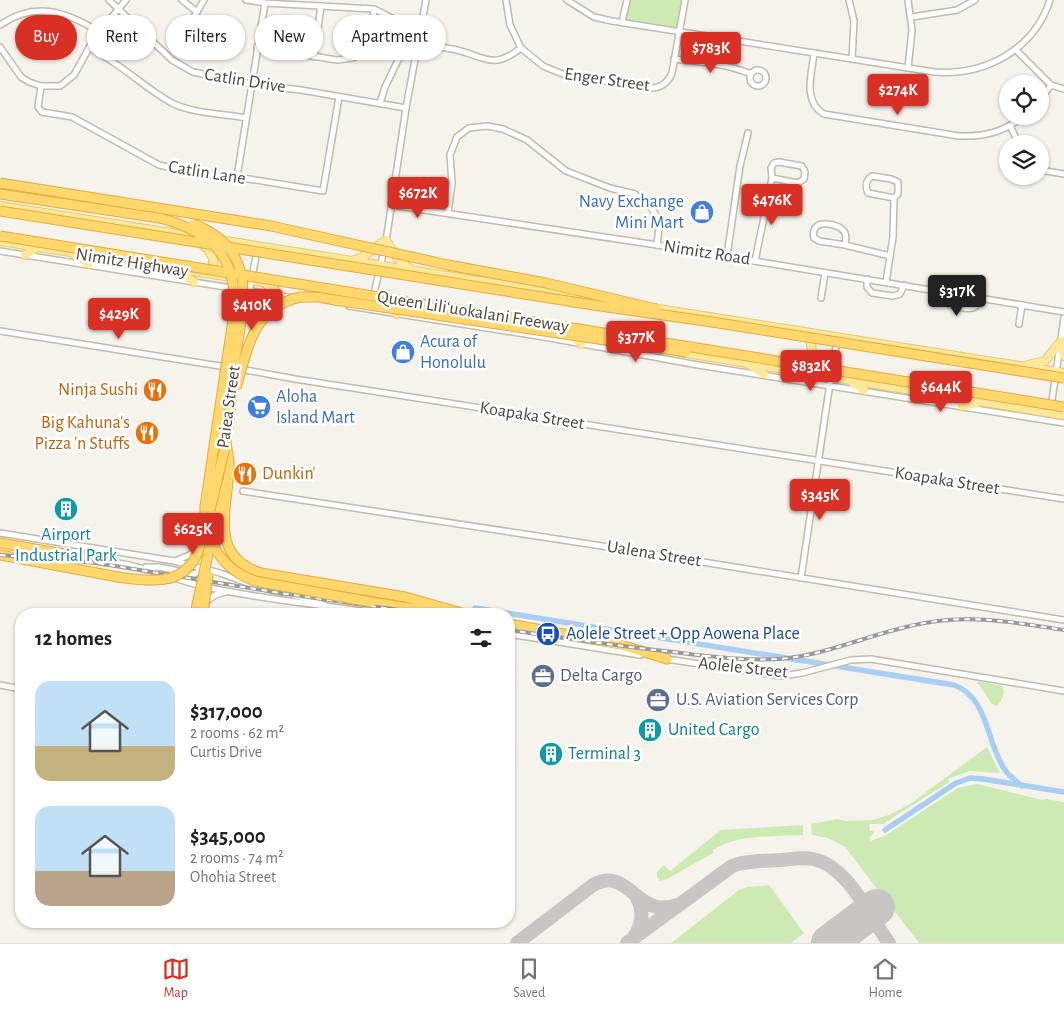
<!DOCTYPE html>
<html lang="en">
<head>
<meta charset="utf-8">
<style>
  body { margin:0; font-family:"Alegreya Sans",sans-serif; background:#f6f6f6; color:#202124; height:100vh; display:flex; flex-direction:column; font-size:19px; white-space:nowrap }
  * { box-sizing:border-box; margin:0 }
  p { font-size:16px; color:#757577 }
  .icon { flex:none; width:28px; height:28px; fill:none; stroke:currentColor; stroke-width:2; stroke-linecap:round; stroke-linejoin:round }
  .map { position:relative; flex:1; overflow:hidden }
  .details { position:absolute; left:15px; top:608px; width:500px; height:320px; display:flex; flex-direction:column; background:#fff; border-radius:20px; box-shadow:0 1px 4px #0004 }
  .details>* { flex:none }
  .hud { position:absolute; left:15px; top:15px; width:500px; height:45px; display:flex; gap:10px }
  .fabs { position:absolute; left:999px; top:75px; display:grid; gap:10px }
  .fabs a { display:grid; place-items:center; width:50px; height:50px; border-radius:50%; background:#fff; box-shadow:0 1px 4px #0004; font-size:25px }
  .price { position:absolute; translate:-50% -42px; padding:0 11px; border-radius:5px; background:#d93025; color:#fff; font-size:16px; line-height:32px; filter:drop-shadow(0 1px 2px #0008) }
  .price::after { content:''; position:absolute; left:50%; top:30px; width:15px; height:11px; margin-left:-8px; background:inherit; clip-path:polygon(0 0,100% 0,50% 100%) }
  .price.selected { background:#222; color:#fff }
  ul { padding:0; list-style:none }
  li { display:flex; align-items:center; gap:15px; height:125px; padding:0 20px }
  li span { display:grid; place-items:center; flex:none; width:140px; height:100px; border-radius:15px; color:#555 }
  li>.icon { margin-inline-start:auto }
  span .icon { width:60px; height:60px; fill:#fffc; stroke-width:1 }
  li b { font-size:21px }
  h2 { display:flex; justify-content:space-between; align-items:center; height:60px; padding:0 20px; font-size:21px }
  .pill { padding:0 18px; border-radius:22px; background:#fff; box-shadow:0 1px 4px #0004; font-size:18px; line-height:45px }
  .pill.selected { background:#d93025; color:#fff }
  .tabs { display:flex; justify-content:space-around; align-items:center; height:70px; border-top:1px solid #e0e0e0; background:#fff; font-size:14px; color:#757577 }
  .tabs a { display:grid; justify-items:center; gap:2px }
  .tabs .selected { color:#d93025 }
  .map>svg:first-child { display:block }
  .green { fill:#ceeab4 }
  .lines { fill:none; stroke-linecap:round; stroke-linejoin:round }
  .canal { stroke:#a8cff2; stroke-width:5.5 }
  .taxiway { stroke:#c7c6c2; stroke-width:14 }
  .runway { stroke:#c7c6c2; stroke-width:36 }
  .street-casing { stroke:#c1bbad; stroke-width:8 }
  .primary-casing { stroke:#e5c869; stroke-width:10 }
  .highway-casing { stroke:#dfad3b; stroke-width:11 }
  .street { stroke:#fff; stroke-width:5 }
  .primary { stroke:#ffe89b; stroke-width:8 }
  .highway { stroke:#ffd76d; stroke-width:9 }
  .rail-casing { stroke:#999; stroke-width:4 }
  .rail { stroke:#fff; stroke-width:2; stroke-dasharray:5.5; stroke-linecap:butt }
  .highway-bridge-casing { stroke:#dfad3b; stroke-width:11; stroke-linecap:butt }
  .highway-bridge { stroke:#ffd76d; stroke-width:9 }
  .labels { text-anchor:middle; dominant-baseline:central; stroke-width:5; stroke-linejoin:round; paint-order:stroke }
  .street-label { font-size:18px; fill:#4a4438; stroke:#fff }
  .shop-label { font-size:18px; fill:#366cbe; stroke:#fff; text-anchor:start }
  .food-label { font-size:18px; fill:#c56008; stroke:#fff; text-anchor:end }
  .culture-label { font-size:18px; fill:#0d838f; stroke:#fff; text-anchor:start }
  .transit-label { font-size:18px; fill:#164399; stroke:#fff; text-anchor:start }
  .service-label { font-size:18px; fill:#4e5e75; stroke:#fff; text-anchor:start }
</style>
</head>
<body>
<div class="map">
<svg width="1064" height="943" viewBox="0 0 1064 943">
  <rect width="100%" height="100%" fill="#f5f3eb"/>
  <g class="green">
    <polygon points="627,0 685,0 679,32 622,23"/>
    <path d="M979 681 1002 686C1006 693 1002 700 997 706L992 704 977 682Z"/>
    <polygon points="987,747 1000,773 969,771 948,779 949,782 883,824 869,824 870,831 873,831 874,833 869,838 871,841 886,835 958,788 977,784 1042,800 1047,799 1064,802 1064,943 919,943 845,847 828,838 812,835 811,824 837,819 846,821 872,820 889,815 910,804"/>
    <path d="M803 825V835C772 837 739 834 713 850V853L667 879 660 881 657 877V872L664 865 670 871 721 830Z"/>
    <polygon points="769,885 804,933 791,943 671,943 739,890 747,887"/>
  </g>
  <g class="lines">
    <g class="canal">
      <path d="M475 608 954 685C989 698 986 743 1005 770 1009 776 1016 781 1022 786"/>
      <polyline points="885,830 956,783 970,778 983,779 1064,792"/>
    </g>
    <g class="taxiway">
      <path d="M634 937C643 924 644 910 636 896"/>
      <path d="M517 943 593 885C630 865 636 920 677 905"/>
      <path d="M627 943 732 866C748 860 766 861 782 860 792 859 803 857 813 859 848 866 869 916 889 943"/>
    </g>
    <polyline class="runway" points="829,943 877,907"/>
    <g class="street-casing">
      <g id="street">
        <polyline points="109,0 172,60 193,72 251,84 301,90 406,108"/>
        <polyline points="182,0 197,12"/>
        <polyline points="246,0 265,3 374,9 392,18 401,32 402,52 385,87 380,103"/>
        <path d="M506 0 510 25 521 48 543 66 565 75 650 88C661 88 668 83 672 73L685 0"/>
        <path d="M567 0 594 17 612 21 934 72C985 76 1034 50 1050 0"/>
        <polyline points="849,0 854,21 852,59"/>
        <polyline points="912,17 957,10 975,0"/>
        <polyline points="622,22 627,0"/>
        <path d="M0 25C35 1 66 11 99 32"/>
        <polyline points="186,30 204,0"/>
        <path d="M418 44C431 46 444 47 457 50 485 57 493 70 521 48"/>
        <polyline points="0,47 21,77 29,82 41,86 60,86 74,75 95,37 126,0"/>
        <polyline points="257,47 337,60 353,58 365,51 371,36 374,9"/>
        <path d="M89 48C119 62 142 86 170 102 189 113 224 114 246 118"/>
        <polyline points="1015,49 1051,85 1064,89"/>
        <path d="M814 53C812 74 802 101 824 114L959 136C984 137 1004 132 1024 116"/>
        <polyline points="314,57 321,6"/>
        <path d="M674 59C700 62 727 64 751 74"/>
        <polyline points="908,68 912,30 908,0"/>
        <circle cx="758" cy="78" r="8"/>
        <polyline points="41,86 38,107 42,112 72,117 159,165 195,173 237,177 323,191 339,97"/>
        <polyline points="1040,100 1051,85"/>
        <polyline points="1010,126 1019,144"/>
        <polyline points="1040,170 1064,174"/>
        <polyline points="237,177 265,3"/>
        <polyline points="391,205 657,245 1064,312"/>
        <polyline points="448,213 452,183 450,155 457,137 469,128 487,126 503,129 527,140 566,171 610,188 635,194 649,205 656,215 659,227 657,245"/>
        <polyline points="386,241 406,108 426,0"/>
        <path d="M845 245C845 241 847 237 845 233 841 223 809 217 814 238L819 241 845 245 890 256"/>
        <polyline points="0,251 294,298"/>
        <polyline points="727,256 740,166 748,133"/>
        <polyline points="755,261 772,178 771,168 774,163 779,162 802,166 805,172 804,179 798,183 772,178"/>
        <polyline points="867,279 867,287 872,293 893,296 900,294 904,285"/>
        <path d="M886 282 893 237 894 198 868 193C865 186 865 181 872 176L891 179 898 182V194L894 198"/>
        <path d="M943 291 944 301C948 306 971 312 976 306 978 304 978 300 980 298"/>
        <polyline points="821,298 825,273"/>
        <polyline points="349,306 550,338 698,365 1064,423"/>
        <polyline points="371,307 384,250"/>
        <polyline points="245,314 257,251"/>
        <polyline points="1019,324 1022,305"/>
        <polyline points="0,331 226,367"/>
        <polyline points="240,369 295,379 1064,499"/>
        <polyline points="832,372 837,341"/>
        <polyline points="1051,407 1064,318"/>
        <polyline points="243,491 615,548 1064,620"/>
        <polyline points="0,533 174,561 220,573 253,585 312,600 321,604"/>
        <polyline points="28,556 72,559"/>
        <polyline points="177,560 190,555 196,548"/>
        <path d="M103 561C139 564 172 579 206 587 264 600 322 604 380 614"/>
        <polyline points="146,567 159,567 194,574 206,569"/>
        <polyline points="801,578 830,383"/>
        <polyline points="205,603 215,595 226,592"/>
        <polyline points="323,614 324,605"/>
        <polyline points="509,634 640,655"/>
        <polyline points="666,659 781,676 802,673 851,660 871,659 1064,691"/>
        <polyline points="0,685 21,689"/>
      </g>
    </g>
    <g class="primary-casing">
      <g id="primary">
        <polyline points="0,206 203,238"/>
        <polyline points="219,240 606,301"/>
        <polyline points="0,241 275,284"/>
        <path d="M200 242C209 249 221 264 207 272"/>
        <polyline points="25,255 38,247"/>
        <polyline points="75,255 89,264"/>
        <path d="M352 261 364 256 386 240C393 253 399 262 412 270"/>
        <polyline points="177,271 194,282"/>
        <polyline points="265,283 280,295"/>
        <polyline points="384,301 397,314"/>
        <polyline points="652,308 1064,373"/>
        <polyline points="571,335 581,344"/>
        <polyline points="1061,341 1064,356"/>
        <polyline points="680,352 1064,415"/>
        <polyline points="750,365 764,374"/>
        <polyline points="1028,365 1045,361 1061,341"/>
        <path d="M800 367C813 360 815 348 807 335"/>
        <polyline points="852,382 864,390"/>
        <polyline points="962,406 977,403"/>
      </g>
    </g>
    <g class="highway-casing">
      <g id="highway">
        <polyline points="0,194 160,218"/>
        <polyline points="301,297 319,297 335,300"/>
        <path d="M226 443C227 450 229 456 229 463 230 504 205 555 261 573L405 597 465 614"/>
        <polyline points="225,449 231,405"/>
        <polyline points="216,517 220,482"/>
        <polyline points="0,543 105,561"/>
        <polyline points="0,555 118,577"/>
        <polyline points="371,602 445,614"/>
        <polyline points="509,624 618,644 667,659"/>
      </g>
    </g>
    <use href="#street" class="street"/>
    <use href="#primary" class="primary"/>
    <use href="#highway" class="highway"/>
    <g class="rail-casing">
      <g id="rail">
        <polyline points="0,555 97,563 280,593 427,614"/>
        <path d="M509 630C564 638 618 646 673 652 708 656 744 661 779 659 830 655 876 631 925 623 972 614 1018 623 1064 630"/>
      </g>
    </g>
    <use href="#rail" class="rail"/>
    <g class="highway-bridge-casing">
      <g id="highway-bridge">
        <polyline points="0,183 271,226 448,265 546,283 656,309"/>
        <polyline points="0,211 587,304 712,322 1064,378"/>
        <path d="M160 218C212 232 238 257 234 313L205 506C204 541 223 570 255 581L371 602"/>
        <path d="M193 224C259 249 244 303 235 359 232 374 232 390 231 405"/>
        <polyline points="0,236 1064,407"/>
        <polyline points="335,300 686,352"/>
        <path d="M236 388C248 348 253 307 301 297"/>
        <polyline points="210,510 226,443"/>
        <path d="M118 577C147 581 181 587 196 556 201 547 203 535 205 525"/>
        <polyline points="195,614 216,517"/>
        <polyline points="203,614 208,575"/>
      </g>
    </g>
    <use href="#highway-bridge" class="highway-bridge"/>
  </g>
  <defs>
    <g id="shop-disc" transform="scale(1.25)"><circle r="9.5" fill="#3f7fe0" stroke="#fff"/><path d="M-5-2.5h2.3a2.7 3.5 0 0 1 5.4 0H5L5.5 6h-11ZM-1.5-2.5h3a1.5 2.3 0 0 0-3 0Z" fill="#fff"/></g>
    <g id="restaurant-disc" transform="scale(1.25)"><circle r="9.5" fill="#e8710a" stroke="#fff"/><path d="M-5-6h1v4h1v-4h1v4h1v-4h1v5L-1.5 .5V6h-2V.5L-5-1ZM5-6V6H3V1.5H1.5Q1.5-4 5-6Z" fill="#fff"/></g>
    <g id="supermarket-disc" transform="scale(1.25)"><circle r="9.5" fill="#3f7fe0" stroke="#fff"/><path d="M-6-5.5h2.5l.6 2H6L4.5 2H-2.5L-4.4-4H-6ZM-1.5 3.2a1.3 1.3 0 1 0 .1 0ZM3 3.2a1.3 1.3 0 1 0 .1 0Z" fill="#fff"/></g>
    <g id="building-disc" transform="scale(1.25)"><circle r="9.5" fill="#0f9aa8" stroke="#fff"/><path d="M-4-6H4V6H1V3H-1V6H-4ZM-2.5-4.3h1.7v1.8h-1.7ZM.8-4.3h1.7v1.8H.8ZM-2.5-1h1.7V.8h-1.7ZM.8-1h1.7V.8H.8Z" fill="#fff"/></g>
    <g id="bus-disc" transform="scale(1.25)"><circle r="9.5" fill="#1a4fb4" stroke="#fff"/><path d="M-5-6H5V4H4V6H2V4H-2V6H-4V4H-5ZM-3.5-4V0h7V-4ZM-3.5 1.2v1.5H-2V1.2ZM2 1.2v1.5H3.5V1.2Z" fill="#fff"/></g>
    <g id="office-disc" transform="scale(1.25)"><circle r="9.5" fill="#5c6f8a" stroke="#fff"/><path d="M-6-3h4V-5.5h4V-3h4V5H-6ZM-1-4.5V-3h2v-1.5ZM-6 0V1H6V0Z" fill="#fff"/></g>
  </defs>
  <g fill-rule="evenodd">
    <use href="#shop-disc" x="702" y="212"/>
    <use href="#shop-disc" x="403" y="352"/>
    <use href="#restaurant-disc" x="155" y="390"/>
    <use href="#supermarket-disc" x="259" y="407"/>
    <use href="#restaurant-disc" x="147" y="433"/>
    <use href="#restaurant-disc" x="245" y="474"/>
    <use href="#building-disc" x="66" y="509"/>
    <use href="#bus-disc" x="548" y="634"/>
    <use href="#office-disc" x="543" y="676"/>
    <use href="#office-disc" x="658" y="700"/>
    <use href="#building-disc" x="650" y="730"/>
    <use href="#building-disc" x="551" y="754"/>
  </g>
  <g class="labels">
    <g class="street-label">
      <text transform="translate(607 80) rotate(8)">Enger Street</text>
      <text transform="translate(245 81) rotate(9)">Catlin Drive</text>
      <text transform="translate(207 173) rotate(9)">Catlin Lane</text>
      <text transform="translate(707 253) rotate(9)">Nimitz Road</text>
      <text transform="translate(132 263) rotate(9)">Nimitz Highway</text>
      <text transform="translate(473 312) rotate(9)">Queen Liliʻuokalani Freeway</text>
      <text transform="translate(229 407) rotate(-82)">Paiea Street</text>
      <text transform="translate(532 416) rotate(9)">Koapaka Street</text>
      <text transform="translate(947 481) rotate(9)">Koapaka Street</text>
      <text transform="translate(654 554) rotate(9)">Ualena Street</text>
      <text transform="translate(743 668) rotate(6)">Aolele Street</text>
    </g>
    <g class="shop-label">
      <text x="684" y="202" text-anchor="end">Navy Exchange<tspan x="684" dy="21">Mini Mart</tspan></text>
      <text x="420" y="342">Acura of<tspan x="420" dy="21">Honolulu</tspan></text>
      <text x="276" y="397">Aloha<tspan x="276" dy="21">Island Mart</tspan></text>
    </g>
    <g class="food-label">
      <text x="138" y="390">Ninja Sushi</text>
      <text x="130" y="423">Big Kahuna's<tspan x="130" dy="21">Pizza 'n Stuffs</tspan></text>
      <text x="262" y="474" text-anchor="start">Dunkin'</text>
    </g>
    <g class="culture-label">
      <text x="66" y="535" text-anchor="middle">Airport<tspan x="66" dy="21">Industrial Park</tspan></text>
      <text x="668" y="730">United Cargo</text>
      <text x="568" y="754">Terminal 3</text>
    </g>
    <g class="transit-label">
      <text x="566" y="634">Aolele Street + Opp Aowena Place</text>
    </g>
    <g class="service-label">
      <text x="560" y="676">Delta Cargo</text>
      <text x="676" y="700">U.S. Aviation Services Corp</text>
    </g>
  </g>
</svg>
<div class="fabs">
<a><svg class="icon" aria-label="locate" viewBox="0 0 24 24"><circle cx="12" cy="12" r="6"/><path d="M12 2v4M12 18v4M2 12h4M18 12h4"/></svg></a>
<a><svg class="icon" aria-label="layers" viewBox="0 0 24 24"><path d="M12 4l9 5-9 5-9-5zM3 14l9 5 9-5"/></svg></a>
</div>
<b class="price" style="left:711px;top:74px">$783K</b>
<b class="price" style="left:898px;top:116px">$274K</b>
<b class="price" style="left:418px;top:219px">$672K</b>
<b class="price" style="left:772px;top:226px">$476K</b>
<b class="price selected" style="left:957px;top:317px">$317K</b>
<b class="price" style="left:252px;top:331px">$410K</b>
<b class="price" style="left:119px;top:340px">$429K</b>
<b class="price" style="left:636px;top:363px">$377K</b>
<b class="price" style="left:811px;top:392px">$832K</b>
<b class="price" style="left:941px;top:413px">$644K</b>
<b class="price" style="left:820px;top:521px">$345K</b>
<b class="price" style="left:193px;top:555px">$625K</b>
<div class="hud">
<a class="pill selected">Buy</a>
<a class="pill">Rent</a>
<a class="pill">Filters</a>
<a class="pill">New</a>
<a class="pill">Apartment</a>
</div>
<section class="details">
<h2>12 homes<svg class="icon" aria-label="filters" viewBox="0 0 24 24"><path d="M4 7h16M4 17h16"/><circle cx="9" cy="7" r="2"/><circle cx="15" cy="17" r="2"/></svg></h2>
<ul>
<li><span style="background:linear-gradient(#bfe0f5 65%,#c2b280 0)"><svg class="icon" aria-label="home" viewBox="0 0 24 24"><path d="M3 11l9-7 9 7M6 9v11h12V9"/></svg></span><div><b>$317,000</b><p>2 rooms · 62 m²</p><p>Curtis Drive</p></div></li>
<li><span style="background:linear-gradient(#bfe0f5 65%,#b9a48a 0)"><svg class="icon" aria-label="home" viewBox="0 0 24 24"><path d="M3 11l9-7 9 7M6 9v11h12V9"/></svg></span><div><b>$345,000</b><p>2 rooms · 74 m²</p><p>Ohohia Street</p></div></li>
</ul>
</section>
</div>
<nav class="tabs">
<a class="selected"><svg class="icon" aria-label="map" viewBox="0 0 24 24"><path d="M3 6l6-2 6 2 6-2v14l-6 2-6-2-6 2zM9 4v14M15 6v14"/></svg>Map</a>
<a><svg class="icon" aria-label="saved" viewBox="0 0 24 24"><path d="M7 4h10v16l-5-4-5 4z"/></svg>Saved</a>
<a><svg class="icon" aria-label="home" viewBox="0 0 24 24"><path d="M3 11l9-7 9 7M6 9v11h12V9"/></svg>Home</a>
</nav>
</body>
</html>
